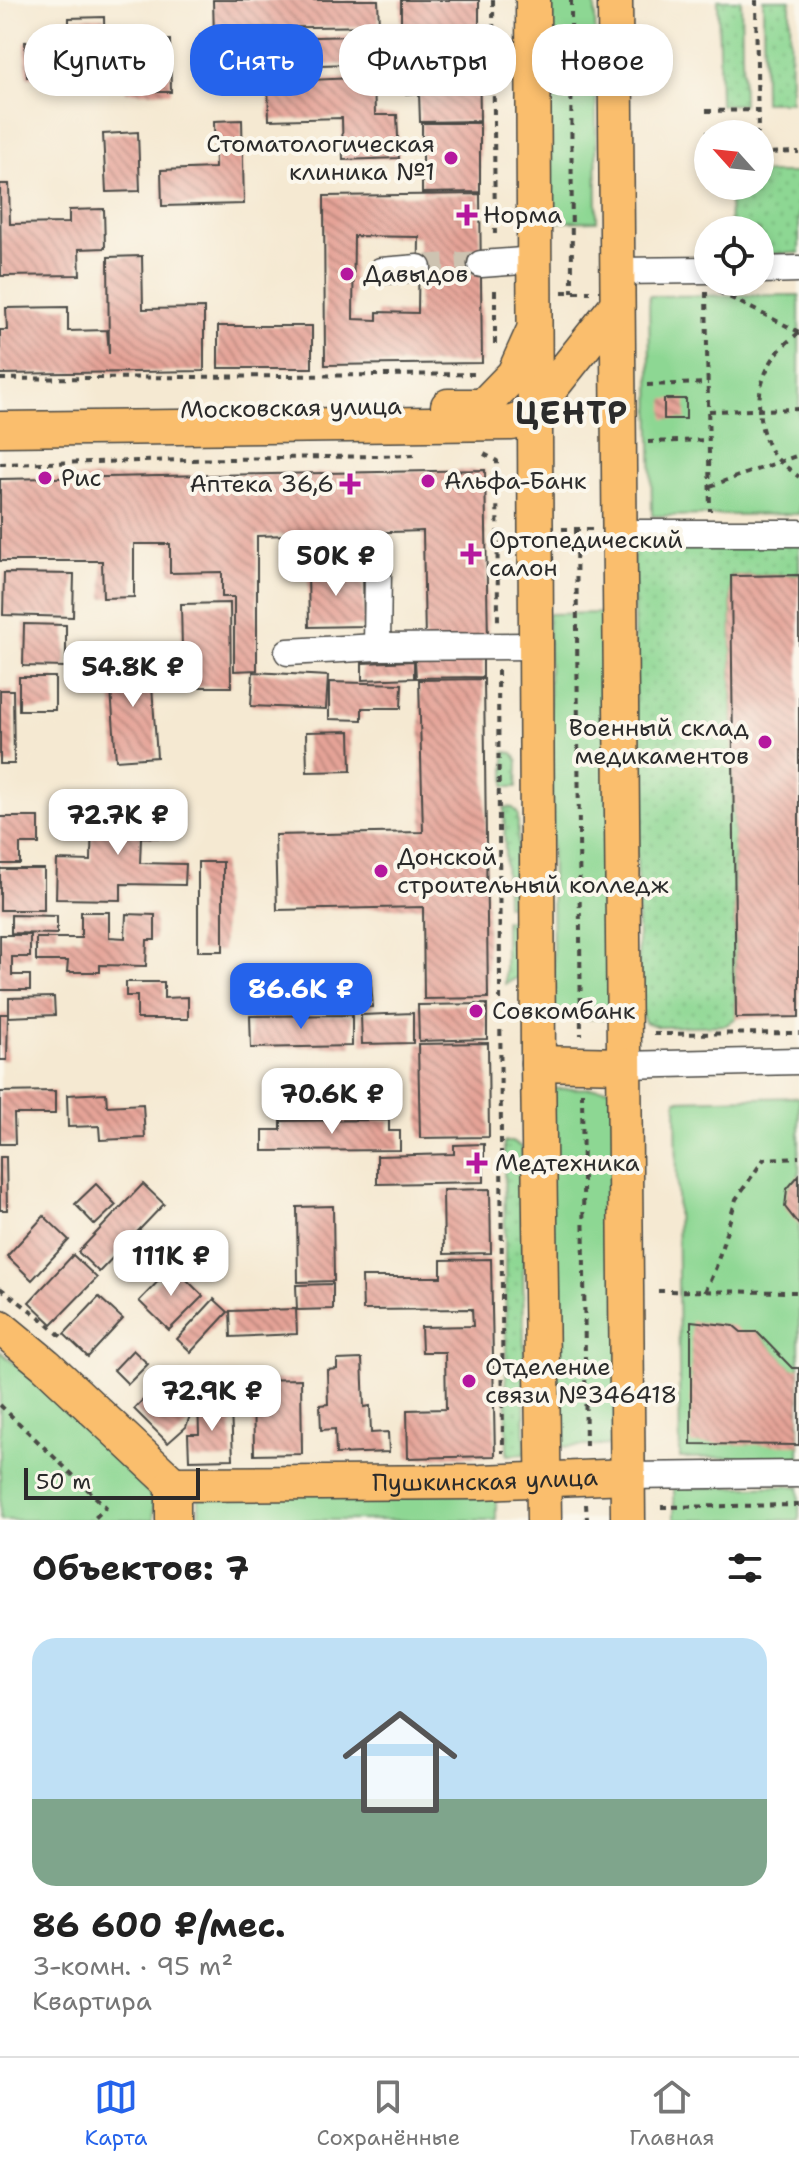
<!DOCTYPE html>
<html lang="ru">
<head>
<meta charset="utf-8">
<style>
  body { margin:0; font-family:"Shantell Sans",sans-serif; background:#f6f6f6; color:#222; height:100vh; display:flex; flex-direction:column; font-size:30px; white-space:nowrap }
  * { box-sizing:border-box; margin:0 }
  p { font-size:26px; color:#767676 }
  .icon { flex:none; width:44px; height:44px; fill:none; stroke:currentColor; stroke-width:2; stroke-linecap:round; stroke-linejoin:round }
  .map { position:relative; height:1520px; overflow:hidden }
  .drawer { display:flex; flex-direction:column; background:#fff; flex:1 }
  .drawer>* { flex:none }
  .top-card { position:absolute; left:24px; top:24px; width:752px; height:72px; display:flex; gap:16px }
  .needle { width:52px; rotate:297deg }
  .controls { position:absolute; left:694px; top:120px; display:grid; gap:16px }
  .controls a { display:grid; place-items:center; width:80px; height:80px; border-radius:50%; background:#fff; box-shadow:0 4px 12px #0003; font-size:40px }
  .scale { position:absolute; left:24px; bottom:20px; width:176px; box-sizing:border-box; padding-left:8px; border:4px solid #2b2b2b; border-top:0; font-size:22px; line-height:28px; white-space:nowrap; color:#2b2b2b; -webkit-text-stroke:6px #fbf7ec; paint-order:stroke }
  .price { position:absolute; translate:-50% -68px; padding:0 18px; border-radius:16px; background:#fff; color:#222; font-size:26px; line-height:52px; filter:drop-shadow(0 2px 4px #0008) }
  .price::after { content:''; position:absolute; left:50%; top:48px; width:24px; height:18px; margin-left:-12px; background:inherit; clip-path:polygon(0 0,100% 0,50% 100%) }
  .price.on { background:#2563eb; color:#fff }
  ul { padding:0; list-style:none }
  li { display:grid; align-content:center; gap:16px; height:424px; padding:0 32px }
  li span { display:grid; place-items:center; height:248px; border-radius:24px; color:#555 }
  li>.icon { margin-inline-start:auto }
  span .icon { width:144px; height:144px; fill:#fffc; stroke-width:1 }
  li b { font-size:34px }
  h2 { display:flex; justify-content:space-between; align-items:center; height:96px; padding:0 32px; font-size:34px }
  .pill { padding:0 28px; border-radius:32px; background:#fff; box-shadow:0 4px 12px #0003; font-size:28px; line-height:72px }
  .pill.on { background:#2563eb; color:#fff }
  .menu { display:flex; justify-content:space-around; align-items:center; height:112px; border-top:2px solid #e0e0e0; background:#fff; font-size:22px; color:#767676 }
  .menu a { display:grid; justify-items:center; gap:4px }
  .menu .on { color:#2563eb }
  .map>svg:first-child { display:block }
  .grass { fill:url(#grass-dots); stroke:#5c815f; stroke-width:2 }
  .park { fill:#8dd793; stroke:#5c815f; stroke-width:2 }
  .building { fill:url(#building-back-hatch); fill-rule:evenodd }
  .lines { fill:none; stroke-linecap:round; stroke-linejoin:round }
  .minor-tunnel { stroke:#cdc3b1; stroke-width:26; stroke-dasharray:26 13; stroke-linecap:butt }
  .minor-casing { stroke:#494844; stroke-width:29 }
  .major-casing { stroke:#494844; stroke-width:37 }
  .path { stroke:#494844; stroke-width:4; stroke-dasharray:6 6; stroke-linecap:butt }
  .minor { stroke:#fff; stroke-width:26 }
  .major { stroke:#fabe6d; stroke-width:34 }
  .poi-dot { fill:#b5179e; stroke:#fbf7ec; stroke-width:3 }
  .labels { text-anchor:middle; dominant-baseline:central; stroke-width:8; stroke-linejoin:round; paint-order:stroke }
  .poi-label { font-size:24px; fill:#2b2b2b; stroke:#fbf7ec; text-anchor:start }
  .street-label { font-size:24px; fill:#2b2b2b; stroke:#fbf7ec }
  .district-label { font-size:32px; font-weight:bold; letter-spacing:2px; fill:#2b2b2b; stroke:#fbf7ec }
</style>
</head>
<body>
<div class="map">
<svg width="799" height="1520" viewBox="0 0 799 1520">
  <defs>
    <pattern id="grass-dots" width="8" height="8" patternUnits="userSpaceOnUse" patternTransform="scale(2)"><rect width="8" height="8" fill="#8dd793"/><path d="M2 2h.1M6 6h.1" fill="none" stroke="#7ab97f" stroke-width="1.8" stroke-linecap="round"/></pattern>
    <pattern id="building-back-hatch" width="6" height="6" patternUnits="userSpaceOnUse" patternTransform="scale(2)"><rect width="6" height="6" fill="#e5a397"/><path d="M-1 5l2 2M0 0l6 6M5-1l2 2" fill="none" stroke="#ba857b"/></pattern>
  </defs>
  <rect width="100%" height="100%" fill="#fbf7ec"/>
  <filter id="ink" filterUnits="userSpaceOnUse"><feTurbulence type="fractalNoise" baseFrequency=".0125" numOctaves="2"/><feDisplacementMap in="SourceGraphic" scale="16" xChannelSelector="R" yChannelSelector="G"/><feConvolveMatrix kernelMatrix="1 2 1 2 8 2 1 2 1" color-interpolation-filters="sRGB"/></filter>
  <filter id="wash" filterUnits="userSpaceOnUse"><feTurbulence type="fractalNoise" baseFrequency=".006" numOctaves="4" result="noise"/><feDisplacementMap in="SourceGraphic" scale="32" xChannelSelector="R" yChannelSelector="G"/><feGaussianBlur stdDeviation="1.8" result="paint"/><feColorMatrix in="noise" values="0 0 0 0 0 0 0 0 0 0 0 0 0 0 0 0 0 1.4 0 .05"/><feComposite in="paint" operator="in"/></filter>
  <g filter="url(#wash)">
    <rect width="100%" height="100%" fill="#f5e9d2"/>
    <g class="grass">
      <polygon points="718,0 741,0 743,104 720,105"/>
      <polygon points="763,0 790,0 791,102 764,102"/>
      <polygon points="760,173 799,173 799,253 760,254 760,230 730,230 729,186 760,186"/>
      <polygon points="799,542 799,575 731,576 736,1018 726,1025 659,1027 645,1022 639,1009 633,548"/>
      <polygon points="505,752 513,753 518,761 517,787 505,787"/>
      <polygon points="504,807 513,808 518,814 517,905 506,905"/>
      <polygon points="505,920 519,921 519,977 505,984"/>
      <polygon points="504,1142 512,1142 522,1147 525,1454 507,1455"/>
    </g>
    <g class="park">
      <polygon points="545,0 595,0 597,221 547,222"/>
      <polygon points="799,295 799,514 652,516 649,296"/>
      <polygon points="607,613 613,1018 554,1020 548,614"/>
      <polygon points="615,1088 620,1445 551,1447 547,1089"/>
      <polygon points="799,1097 799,1457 680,1458 676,1100"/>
      <polygon points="0,1351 136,1471 153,1498 154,1520 0,1520"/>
      <polygon points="799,1486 799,1520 674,1520 674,1488"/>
      <polygon points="496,1488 496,1520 199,1520 199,1490"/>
    </g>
    <g id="blocks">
      <g class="building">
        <polygon points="213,0 378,0 379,26 242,28 242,35 214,36"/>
        <rect x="401" y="0" width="78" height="46"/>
        <polygon points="104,17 105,73 69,73 69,18"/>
        <polygon points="387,35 388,63 249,67 248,39"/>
        <polygon points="56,40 57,75 27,77 25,42"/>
        <polygon points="125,40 170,40 171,92 126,92"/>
        <polygon points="479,48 480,121 420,122 419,93 406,94 405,66 419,66 419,49"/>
        <polygon points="374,77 375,115 397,115 399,158 343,160 342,118 269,120 268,82"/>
        <polygon points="242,120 244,204 162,206 161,170 215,168 214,121"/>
        <polygon points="422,123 480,123 480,192 422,193"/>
        <polygon points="138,132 140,191 106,192 103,134"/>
        <polygon points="0,184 9,184 10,224 69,223 69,210 104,209 105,248 79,249 80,275 1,276"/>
        <path d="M480 194 482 363 325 365 324 196ZM354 236 419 237 418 313 377 312V320L353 319Z"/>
        <polygon points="142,256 143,309 204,308 204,371 0,374 0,330 7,330 6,308 68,307 68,331 107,330 109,354 108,257"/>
        <rect x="218" y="326" width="94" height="42"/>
        <rect x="664" y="399" width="22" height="20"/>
        <polygon points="485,470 488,641 425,642 423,531 257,536 257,670 234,671 234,597 222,597 222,572 170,573 170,544 134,544 134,597 103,598 102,561 0,561 0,479"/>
        <polygon points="363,570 364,626 309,627 308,571"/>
        <polygon points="4,573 74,574 73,617 3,615"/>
        <polygon points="799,575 799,1017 736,1018 731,576"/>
        <polygon points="230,603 231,687 196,687 196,648 182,649 181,604"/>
        <polygon points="24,624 66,625 66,667 23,666"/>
        <polygon points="150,658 157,757 116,760 109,661"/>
        <polygon points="483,658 483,677 416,678 415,659"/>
        <polygon points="414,661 414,678 362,680 362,663"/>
        <polygon points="253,672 328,676 326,709 251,706"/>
        <rect x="19" y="677" width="36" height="33"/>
        <polygon points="484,679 488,998 424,999 423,907 277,910 275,835 423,832 419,680"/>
        <polygon points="329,682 402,684 401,708 362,708 362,720 329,719"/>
        <polygon points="0,690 13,690 14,764 0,764"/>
        <polygon points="350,731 351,771 307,772 306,732"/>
        <polygon points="92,808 168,809 167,838 141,837 140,863 186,864 185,885 121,884 121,900 56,899 57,860 91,861"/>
        <polygon points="0,817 39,817 39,844 20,844 20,864 0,864"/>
        <rect x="198" y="862" width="25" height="89"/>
        <rect x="0" y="869" width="44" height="41"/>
        <polygon points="81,912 109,912 109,937 125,938 126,914 155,915 155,940 147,940 146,966 100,965 100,972 67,972 68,961 36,961 36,938 81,938"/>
        <polygon points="11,915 57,916 57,934 11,933"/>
        <polygon points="0,935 30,935 30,957 12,957 12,975 30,975 30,990 0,990"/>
        <polygon points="370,971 373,1007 289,1012 288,976"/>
        <polygon points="126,982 164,982 164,998 188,997 188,1019 137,1019 137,996 126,996"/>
        <polygon points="54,997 55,1015 9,1017 9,998"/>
        <polygon points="487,1004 487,1039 419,1041 418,1005"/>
        <polygon points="413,1013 413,1043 362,1044 361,1015"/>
        <polygon points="0,1014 8,1014 7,1060 0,1060"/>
        <polygon points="352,1015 352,1046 251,1048 250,1016"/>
        <polygon points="488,1043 489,1137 420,1138 418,1044"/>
        <polygon points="55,1091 55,1114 14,1114 15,1144 0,1144 0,1092"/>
        <polygon points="106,1093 107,1106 143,1104 145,1138 100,1140 99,1126 68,1127 67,1095"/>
        <polygon points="389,1120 389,1131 400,1131 400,1150 263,1151 263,1130 281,1130 281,1121"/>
        <polygon points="484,1144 484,1182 377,1184 377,1156 454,1154 454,1145"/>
        <polygon points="0,1157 6,1157 7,1210 0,1210"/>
        <polygon points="799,1175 799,1225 785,1207 787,1189"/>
        <polygon points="96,1184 116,1205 95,1225 75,1204"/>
        <polygon points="143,1184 164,1204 99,1272 78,1252"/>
        <polygon points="490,1189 491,1253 444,1254 443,1190"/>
        <polygon points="333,1206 334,1281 298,1282 297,1207"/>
        <polygon points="44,1216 69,1240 32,1280 7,1256"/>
        <polygon points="73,1255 97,1278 52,1324 29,1302"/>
        <polygon points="491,1259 495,1456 408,1458 407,1410 446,1409 445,1352 422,1352 421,1327 473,1326 472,1309 363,1310 362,1277 441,1277 441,1260"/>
        <polygon points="173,1266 203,1296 169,1330 139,1301"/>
        <polygon points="333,1284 333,1309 297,1310 296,1285"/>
        <polygon points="99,1297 123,1319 88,1357 64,1334"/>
        <polygon points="214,1299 228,1312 191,1352 177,1339"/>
        <polygon points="296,1309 297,1334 231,1337 230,1311"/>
        <polygon points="691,1321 734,1326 741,1332 757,1332 792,1368 799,1368 799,1445 691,1444"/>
        <polygon points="133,1350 148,1364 128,1384 114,1370"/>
        <polygon points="362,1359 364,1407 370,1406 371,1433 388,1432 389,1452 336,1454 335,1429 321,1430 320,1405 328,1404 327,1370 337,1369 337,1360"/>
        <polygon points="166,1376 194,1404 186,1427 168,1443 134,1409"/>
        <polygon points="301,1379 302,1454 254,1455 253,1380"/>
        <polygon points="216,1398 217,1408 231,1408 233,1459 189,1460 188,1434 199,1434 198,1399"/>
      </g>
    </g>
  </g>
  <g filter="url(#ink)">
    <use href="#blocks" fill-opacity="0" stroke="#494844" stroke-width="2"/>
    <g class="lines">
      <polyline class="minor-tunnel" points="418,268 481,264"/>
      <g class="minor-casing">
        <g id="minor">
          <polyline points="481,264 535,260"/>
          <polyline points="760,270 799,269"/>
          <polyline points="381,271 418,268"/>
          <polyline points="617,271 708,270"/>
          <polyline points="619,533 799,533"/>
          <polyline points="378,569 377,647 536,646"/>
          <polyline points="288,652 377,647"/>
          <polyline points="623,1065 799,1061"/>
          <polyline points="628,1476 799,1474"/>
        </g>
      </g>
      <g class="major-casing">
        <g id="major">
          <polyline points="533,0 538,1063 544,1520"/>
          <polyline points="615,0 628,1520"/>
          <polyline points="448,406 483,406 514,374 532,334"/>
          <polyline points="0,429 512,423 528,417 616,306"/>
          <polyline points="538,1063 623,1065"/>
          <polyline points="0,1327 46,1365 173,1484 173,1520"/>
          <path id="s1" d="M173 1484 481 1482 628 1476"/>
        </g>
      </g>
      <g class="path">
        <polyline points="493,0 495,240"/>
        <polyline points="571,0 572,292"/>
        <polyline points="756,0 758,134"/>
        <polyline points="706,111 758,110"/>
        <polyline points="706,133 758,133"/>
        <polyline points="760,153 799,152"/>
        <polyline points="706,154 708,154"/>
        <polyline points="721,290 745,290"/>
        <polyline points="562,292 590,292"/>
        <polyline points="706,292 710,511"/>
        <polyline points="719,292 799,332"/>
        <path d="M799 333C759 360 748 408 771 451 777 461 791 470 799 477"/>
        <polyline points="495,344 495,288"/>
        <polyline points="0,379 474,374"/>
        <polyline points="647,385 708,383"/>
        <polyline points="709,411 799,409"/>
        <polyline points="648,442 709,440"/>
        <polyline points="484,454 497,461 498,621"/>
        <polyline points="0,464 419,455"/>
        <polyline points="710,486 799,455"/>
        <polyline points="562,529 594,529"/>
        <polyline points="576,529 581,1035"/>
        <polyline points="498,670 503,1453"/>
        <polyline points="654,1034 799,1033"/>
        <polyline points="582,1092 586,1451"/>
        <polyline points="0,1288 42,1319 65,1340"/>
        <polyline points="658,1291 799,1292"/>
        <polyline points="705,1292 716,1267 736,1199 764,1159 799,1157"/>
        <polyline points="0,1405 106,1507 93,1520"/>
        <polyline points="586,1504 587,1520"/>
        <polyline points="661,1507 799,1505"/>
      </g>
      <use href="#minor" class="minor"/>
      <use href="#major" class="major"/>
    </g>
  </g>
  <g class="poi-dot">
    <circle cx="451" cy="158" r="8"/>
    <path d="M463 203h8v8h8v8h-8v8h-8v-8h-8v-8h8z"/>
    <circle cx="347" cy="274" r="8"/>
    <circle cx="45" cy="478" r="8"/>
    <circle cx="428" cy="481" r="8"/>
    <path d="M346 472h8v8h8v8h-8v8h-8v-8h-8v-8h8z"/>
    <path d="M467 542h8v8h8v8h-8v8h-8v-8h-8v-8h8z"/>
    <circle cx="765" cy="742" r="8"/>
    <circle cx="381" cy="871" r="8"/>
    <circle cx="476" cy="1011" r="8"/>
    <path d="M473 1151h8v8h8v8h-8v8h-8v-8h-8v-8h8z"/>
    <circle cx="469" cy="1381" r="8"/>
  </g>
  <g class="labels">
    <g class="poi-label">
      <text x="435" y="144" text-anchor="end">Стоматологическая<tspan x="435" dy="28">клиника №1</tspan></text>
      <text x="483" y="215">Норма</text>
      <text x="363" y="274">Давыдов</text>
      <text x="61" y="478">Рис</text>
      <text x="444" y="481">Альфа-Банк</text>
      <text x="334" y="484" text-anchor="end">Аптека 36,6</text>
      <text x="489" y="540">Ортопедический<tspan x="489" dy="28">салон</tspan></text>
      <text x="749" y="728" text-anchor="end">Военный склад<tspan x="749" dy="28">медикаментов</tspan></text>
      <text x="397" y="857">Донской<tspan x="397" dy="28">строительный колледж</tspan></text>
      <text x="492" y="1011">Совкомбанк</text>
      <text x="495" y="1163">Медтехника</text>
      <text x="485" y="1367">Отделение<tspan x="485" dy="28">связи №346418</tspan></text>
    </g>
    <g class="street-label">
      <text transform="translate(291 408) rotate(-1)">Московская улица</text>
      <text stroke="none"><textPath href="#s1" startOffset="312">Пушкинская улица</textPath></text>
    </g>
    <g class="district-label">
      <text x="572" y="412">ЦЕНТР</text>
    </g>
  </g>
</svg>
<div class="controls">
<a><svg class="needle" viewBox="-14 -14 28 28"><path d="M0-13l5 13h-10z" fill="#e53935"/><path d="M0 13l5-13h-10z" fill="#767676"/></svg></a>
<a><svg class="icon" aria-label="locate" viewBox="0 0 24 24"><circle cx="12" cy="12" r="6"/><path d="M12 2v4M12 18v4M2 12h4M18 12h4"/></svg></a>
</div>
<div class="scale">50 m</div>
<b class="price" style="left:336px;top:598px">50K ₽</b>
<b class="price" style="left:133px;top:709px">54.8K ₽</b>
<b class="price" style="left:118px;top:857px">72.7K ₽</b>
<b class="price on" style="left:301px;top:1031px">86.6K ₽</b>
<b class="price" style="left:332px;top:1136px">70.6K ₽</b>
<b class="price" style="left:171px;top:1298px">111K ₽</b>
<b class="price" style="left:212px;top:1433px">72.9K ₽</b>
<div class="top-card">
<a class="pill">Купить</a>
<a class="pill on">Снять</a>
<a class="pill">Фильтры</a>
<a class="pill">Новое</a>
</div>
</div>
<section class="drawer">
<h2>Объектов: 7<svg class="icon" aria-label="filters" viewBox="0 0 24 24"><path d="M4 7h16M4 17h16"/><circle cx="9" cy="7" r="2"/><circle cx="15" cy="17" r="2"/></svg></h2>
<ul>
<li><span style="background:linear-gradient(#bfe0f5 65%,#7fa58c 0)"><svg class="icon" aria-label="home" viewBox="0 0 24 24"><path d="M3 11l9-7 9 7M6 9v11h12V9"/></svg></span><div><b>86 600 ₽/мес.</b><p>3-комн. · 95 m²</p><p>Квартира</p></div></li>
</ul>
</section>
<nav class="menu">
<a class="on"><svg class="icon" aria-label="map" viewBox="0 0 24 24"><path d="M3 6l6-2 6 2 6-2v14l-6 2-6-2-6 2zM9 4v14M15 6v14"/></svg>Карта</a>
<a><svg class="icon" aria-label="saved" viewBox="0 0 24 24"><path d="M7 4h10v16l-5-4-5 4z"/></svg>Сохранённые</a>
<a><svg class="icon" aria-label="home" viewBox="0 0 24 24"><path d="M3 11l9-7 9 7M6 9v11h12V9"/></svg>Главная</a>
</nav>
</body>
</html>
